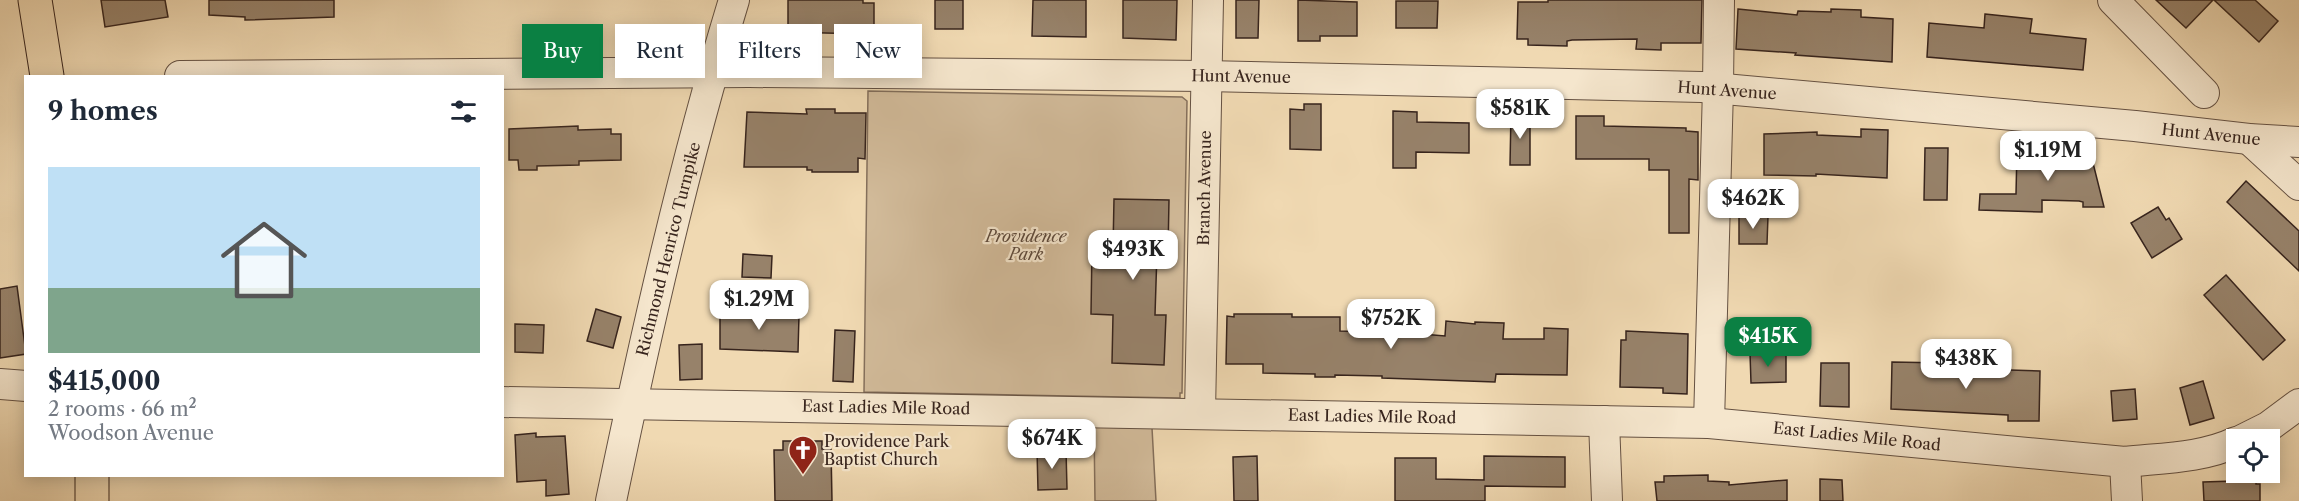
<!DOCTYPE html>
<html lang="en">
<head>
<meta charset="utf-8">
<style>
  body { margin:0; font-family:"Libre Caslon Text",serif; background:#f6f6f7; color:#1f2937; height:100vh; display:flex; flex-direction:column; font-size:22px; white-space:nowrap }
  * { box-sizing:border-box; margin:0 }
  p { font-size:20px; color:#747a83 }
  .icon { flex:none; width:33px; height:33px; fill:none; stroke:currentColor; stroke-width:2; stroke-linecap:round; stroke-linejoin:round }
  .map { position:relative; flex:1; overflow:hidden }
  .details { position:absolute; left:24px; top:75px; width:480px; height:402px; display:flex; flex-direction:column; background:#fff; border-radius:0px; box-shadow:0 3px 15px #0003 }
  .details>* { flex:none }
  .banner { position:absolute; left:522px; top:24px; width:570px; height:54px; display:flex; gap:12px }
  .buttons { position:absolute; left:2226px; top:429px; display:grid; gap:12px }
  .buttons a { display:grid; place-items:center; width:54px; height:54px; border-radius:0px; background:#fff; box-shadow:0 3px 15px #0003; font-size:30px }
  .price { position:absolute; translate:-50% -51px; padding:0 14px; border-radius:12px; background:#fff; color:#222; font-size:20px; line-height:39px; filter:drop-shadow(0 2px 3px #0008) }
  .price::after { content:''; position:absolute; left:50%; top:36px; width:18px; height:14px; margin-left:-9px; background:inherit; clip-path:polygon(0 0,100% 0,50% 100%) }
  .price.on { background:#0b8043; color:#fff }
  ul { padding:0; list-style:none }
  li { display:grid; align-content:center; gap:12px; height:318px; padding:0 24px }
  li+li { border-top:2px solid #e0e1e3 }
  li span { display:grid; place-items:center; height:186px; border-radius:0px; color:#555 }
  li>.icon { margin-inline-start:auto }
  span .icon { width:108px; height:108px; fill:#fffc; stroke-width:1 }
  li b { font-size:26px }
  h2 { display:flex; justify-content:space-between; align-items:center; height:72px; padding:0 24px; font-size:26px }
  .chip { padding:0 21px; border-radius:0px; background:#fff; box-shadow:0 3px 15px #0003; font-size:21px; line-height:54px }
  .chip.on { background:#0b8043; color:#fff }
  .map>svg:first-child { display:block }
  .green { fill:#d1ba99; stroke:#846f5b; stroke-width:1.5 }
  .building { fill:#97826a; stroke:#37241d; stroke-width:1.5 }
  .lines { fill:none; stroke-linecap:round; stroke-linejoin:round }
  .minor-casing { stroke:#655142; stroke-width:32 }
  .major-casing { stroke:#37241d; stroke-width:35 }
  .minor { stroke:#f5e6cd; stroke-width:30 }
  .major { stroke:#f0d9b2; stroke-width:33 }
  .labels { text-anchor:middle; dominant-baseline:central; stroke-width:4.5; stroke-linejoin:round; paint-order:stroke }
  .street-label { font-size:16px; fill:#37241d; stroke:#f5e6cd }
  .park-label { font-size:16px; font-style:italic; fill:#5e4a3c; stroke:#f5e6cd }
  .poi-label { font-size:16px; fill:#37241d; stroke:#f5e6cd; text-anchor:start }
</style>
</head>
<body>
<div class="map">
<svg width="2299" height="501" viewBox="0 0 2299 501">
  <rect width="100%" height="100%" fill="#f0d9b2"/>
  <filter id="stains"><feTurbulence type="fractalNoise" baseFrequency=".00333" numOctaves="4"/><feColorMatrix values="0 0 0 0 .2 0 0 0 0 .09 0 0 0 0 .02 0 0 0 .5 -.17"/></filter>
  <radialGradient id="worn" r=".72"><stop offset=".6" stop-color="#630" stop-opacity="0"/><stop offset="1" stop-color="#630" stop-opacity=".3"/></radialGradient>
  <g class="green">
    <polygon points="868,91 1182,97 1187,101 1182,393 1180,393 1180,398 864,392"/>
    <polygon points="1094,427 1152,428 1156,501 1095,501"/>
  </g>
  <g class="building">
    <polygon points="101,0 165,0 168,17 105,27"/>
    <polygon points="209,0 334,0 334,17 245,20 245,17 209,15"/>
    <polygon points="788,0 863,0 863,3 874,3 874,28 863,28 863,34 788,32"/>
    <rect x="935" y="0" width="28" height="29"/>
    <polygon points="1033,0 1086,0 1086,37 1032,36"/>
    <polygon points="1123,0 1177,0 1176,40 1123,38"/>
    <polygon points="1236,0 1259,0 1258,38 1236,38"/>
    <polygon points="1298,0 1357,2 1357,36 1320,36 1320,41 1298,41"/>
    <polygon points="1548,0 1702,0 1701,43 1661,43 1661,50 1636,49 1637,39 1572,40 1567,41 1567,46 1528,45 1528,39 1517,39 1518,2 1548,2"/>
    <polygon points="2156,0 2213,0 2186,28"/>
    <polygon points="2214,0 2255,0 2278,21 2259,42"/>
    <polygon points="1396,1 1438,1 1437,28 1396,28"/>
    <polygon points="1738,9 1797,15 1798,11 1831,12 1831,9 1861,10 1861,17 1893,19 1892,62 1795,55 1796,53 1736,49"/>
    <polygon points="1985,14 2032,19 2030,33 2086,39 2083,70 1927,57 1929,23 1984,28"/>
    <polygon points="1304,104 1321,104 1321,150 1290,149 1290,109 1304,110"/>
    <polygon points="806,109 835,109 835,113 866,113 865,159 858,158 858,172 812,172 812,170 807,170 807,167 744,167 747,112 807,114"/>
    <polygon points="1393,111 1417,112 1417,122 1469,123 1469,153 1416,152 1416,168 1393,168"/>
    <polygon points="1511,114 1530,115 1530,165 1510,165"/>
    <polygon points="1576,116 1604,116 1604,126 1686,128 1686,131 1698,132 1698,180 1689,179 1689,233 1669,233 1669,170 1649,170 1649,159 1576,159"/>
    <polygon points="578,126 578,130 611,129 611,134 621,134 621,160 579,161 579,165 537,166 537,170 519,170 518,160 509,160 509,129"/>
    <polygon points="1861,129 1888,130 1887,178 1816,174 1816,176 1764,175 1764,134 1817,132 1817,135 1861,137"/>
    <polygon points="1925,148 1948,148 1947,200 1924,200"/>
    <polygon points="2017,149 2091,155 2104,207 2083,207 2083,202 2079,201 2042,200 2042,212 1979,210 1980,194 2016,194"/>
    <polygon points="2246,181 2299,231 2299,271 2227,202"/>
    <polygon points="1114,199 1169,200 1168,252 1157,252 1155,315 1166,315 1164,365 1112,363 1113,315 1091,314 1092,248 1113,249"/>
    <polygon points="2158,207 2166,220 2169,218 2182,239 2152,258 2131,223"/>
    <polygon points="1739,216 1768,216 1767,244 1739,244"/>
    <polygon points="743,254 772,256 771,278 742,277"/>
    <polygon points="2226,275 2285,340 2263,360 2204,295"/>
    <polygon points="17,286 26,354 0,358 0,289"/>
    <polygon points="727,307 755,308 755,314 799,316 798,352 720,349 720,318 727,318"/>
    <polygon points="596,309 621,317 613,348 587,341"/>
    <polygon points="1234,314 1292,314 1292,317 1340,317 1340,331 1384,332 1384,319 1411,320 1410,333 1445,336 1446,321 1475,324 1475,322 1504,323 1503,339 1544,339 1544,328 1568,329 1567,375 1496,374 1495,382 1382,378 1382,376 1335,375 1335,377 1315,377 1315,374 1263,373 1263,364 1226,364 1227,316 1234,317"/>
    <polygon points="515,324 544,325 543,353 515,352"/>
    <polygon points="835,330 855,331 853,382 833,381"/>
    <polygon points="1626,331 1688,334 1687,394 1663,393 1663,388 1620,387 1621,340 1626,340"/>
    <polygon points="702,344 702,379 680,380 679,345"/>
    <polygon points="1750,353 1786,353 1786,382 1751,383"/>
    <polygon points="1892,362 1945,363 1945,368 2040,371 2039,421 2008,421 2008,415 1891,409"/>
    <polygon points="1821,363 1849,363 1849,407 1820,406"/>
    <polygon points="2203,381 2214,418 2190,425 2180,388"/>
    <polygon points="2135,389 2137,419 2113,421 2111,391"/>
    <polygon points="536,433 536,437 565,436 569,494 546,496 546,480 517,482 515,435"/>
    <polygon points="783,441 822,441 822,449 831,449 832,501 775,501 774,450 783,450"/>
    <polygon points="1037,450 1066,450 1067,489 1038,490"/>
    <polygon points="1257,456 1258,501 1234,501 1233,457"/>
    <polygon points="1484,456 1565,457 1565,487 1485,486 1485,501 1395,501 1395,458 1436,458 1436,479 1484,480"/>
    <polygon points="1708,475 1708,481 1729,482 1729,485 1787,480 1787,501 1657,501 1655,482 1664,482 1664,476"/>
    <polygon points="2233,477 2256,477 2256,484 2260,484 2260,501 2204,501 2203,482 2234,481"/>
    <polygon points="1820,479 1842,480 1843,501 1820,501"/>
  </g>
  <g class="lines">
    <g class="minor-casing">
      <g id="minor">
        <polyline points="2113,0 2204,93"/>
        <polyline points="180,76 749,72 1206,76 1702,87 2135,126 2249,139 2299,142"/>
        <polyline points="2249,139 2299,185"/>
        <polyline points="0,384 26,386"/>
        <path d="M502 402 1709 423 2125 462C2161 458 2203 458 2236 442"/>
        <polyline points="1200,413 1208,0"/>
        <polyline points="1604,421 1607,501"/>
        <polyline points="1709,423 1718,88 1719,0"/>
        <polyline points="2242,440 2268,427 2299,404"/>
        <polyline points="2125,462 2127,501"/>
        <path d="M611 501C646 333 684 164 734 0"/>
      </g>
    </g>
    <g class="major-casing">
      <g id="major">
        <polyline points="35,0 47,76"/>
        <polyline points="92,476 92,501"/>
      </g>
    </g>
    <use href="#minor" class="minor"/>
    <use href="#major" class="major"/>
  </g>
  <defs>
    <g id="church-pin" transform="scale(1.5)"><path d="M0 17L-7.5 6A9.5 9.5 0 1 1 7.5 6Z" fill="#8f2418" stroke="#f5e6cd"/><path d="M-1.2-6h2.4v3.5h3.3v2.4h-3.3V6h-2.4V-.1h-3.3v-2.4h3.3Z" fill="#fff"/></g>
  </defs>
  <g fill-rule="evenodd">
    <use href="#church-pin" x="803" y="450"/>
  </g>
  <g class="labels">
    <g class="street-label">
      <text transform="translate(1241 76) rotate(1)">Hunt Avenue</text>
      <text transform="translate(1727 90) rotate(4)">Hunt Avenue</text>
      <text transform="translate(2211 134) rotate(6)">Hunt Avenue</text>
      <text transform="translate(1204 188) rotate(-89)">Branch Avenue</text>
      <text transform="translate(668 249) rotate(-76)">Richmond Henrico Turnpike</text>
      <text transform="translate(886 407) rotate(1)">East Ladies Mile Road</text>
      <text transform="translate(1372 416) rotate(1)">East Ladies Mile Road</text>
      <text transform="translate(1857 436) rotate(6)">East Ladies Mile Road</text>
    </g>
    <g class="park-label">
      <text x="1026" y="236">Providence<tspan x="1026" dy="18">Park</tspan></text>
    </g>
    <g class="poi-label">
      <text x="824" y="441">Providence Park<tspan x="824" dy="18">Baptist Church</tspan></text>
    </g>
  </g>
  <rect width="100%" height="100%" filter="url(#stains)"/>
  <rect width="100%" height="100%" fill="url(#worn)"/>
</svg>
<div class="buttons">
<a><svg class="icon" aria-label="locate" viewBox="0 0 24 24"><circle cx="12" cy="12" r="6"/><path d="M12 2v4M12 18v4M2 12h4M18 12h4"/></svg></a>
</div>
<b class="price" style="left:1520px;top:140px">$581K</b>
<b class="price" style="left:2048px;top:182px">$1.19M</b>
<b class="price" style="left:1753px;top:230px">$462K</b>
<b class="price" style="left:1133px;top:281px">$493K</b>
<b class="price" style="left:759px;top:331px">$1.29M</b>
<b class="price" style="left:1391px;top:350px">$752K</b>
<b class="price on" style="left:1768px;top:368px">$415K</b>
<b class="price" style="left:1966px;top:390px">$438K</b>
<b class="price" style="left:1052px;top:470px">$674K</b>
<div class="banner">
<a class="chip on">Buy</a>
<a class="chip">Rent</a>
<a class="chip">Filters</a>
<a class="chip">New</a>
</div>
<section class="details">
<h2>9 homes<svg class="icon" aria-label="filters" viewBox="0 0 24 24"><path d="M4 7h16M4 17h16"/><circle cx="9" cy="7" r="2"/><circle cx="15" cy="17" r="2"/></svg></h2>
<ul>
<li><span style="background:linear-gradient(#bfe0f5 65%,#7fa58c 0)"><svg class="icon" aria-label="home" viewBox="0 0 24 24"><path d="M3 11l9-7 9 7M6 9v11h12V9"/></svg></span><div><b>$415,000</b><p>2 rooms · 66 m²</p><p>Woodson Avenue</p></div></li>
</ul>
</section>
</div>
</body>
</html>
